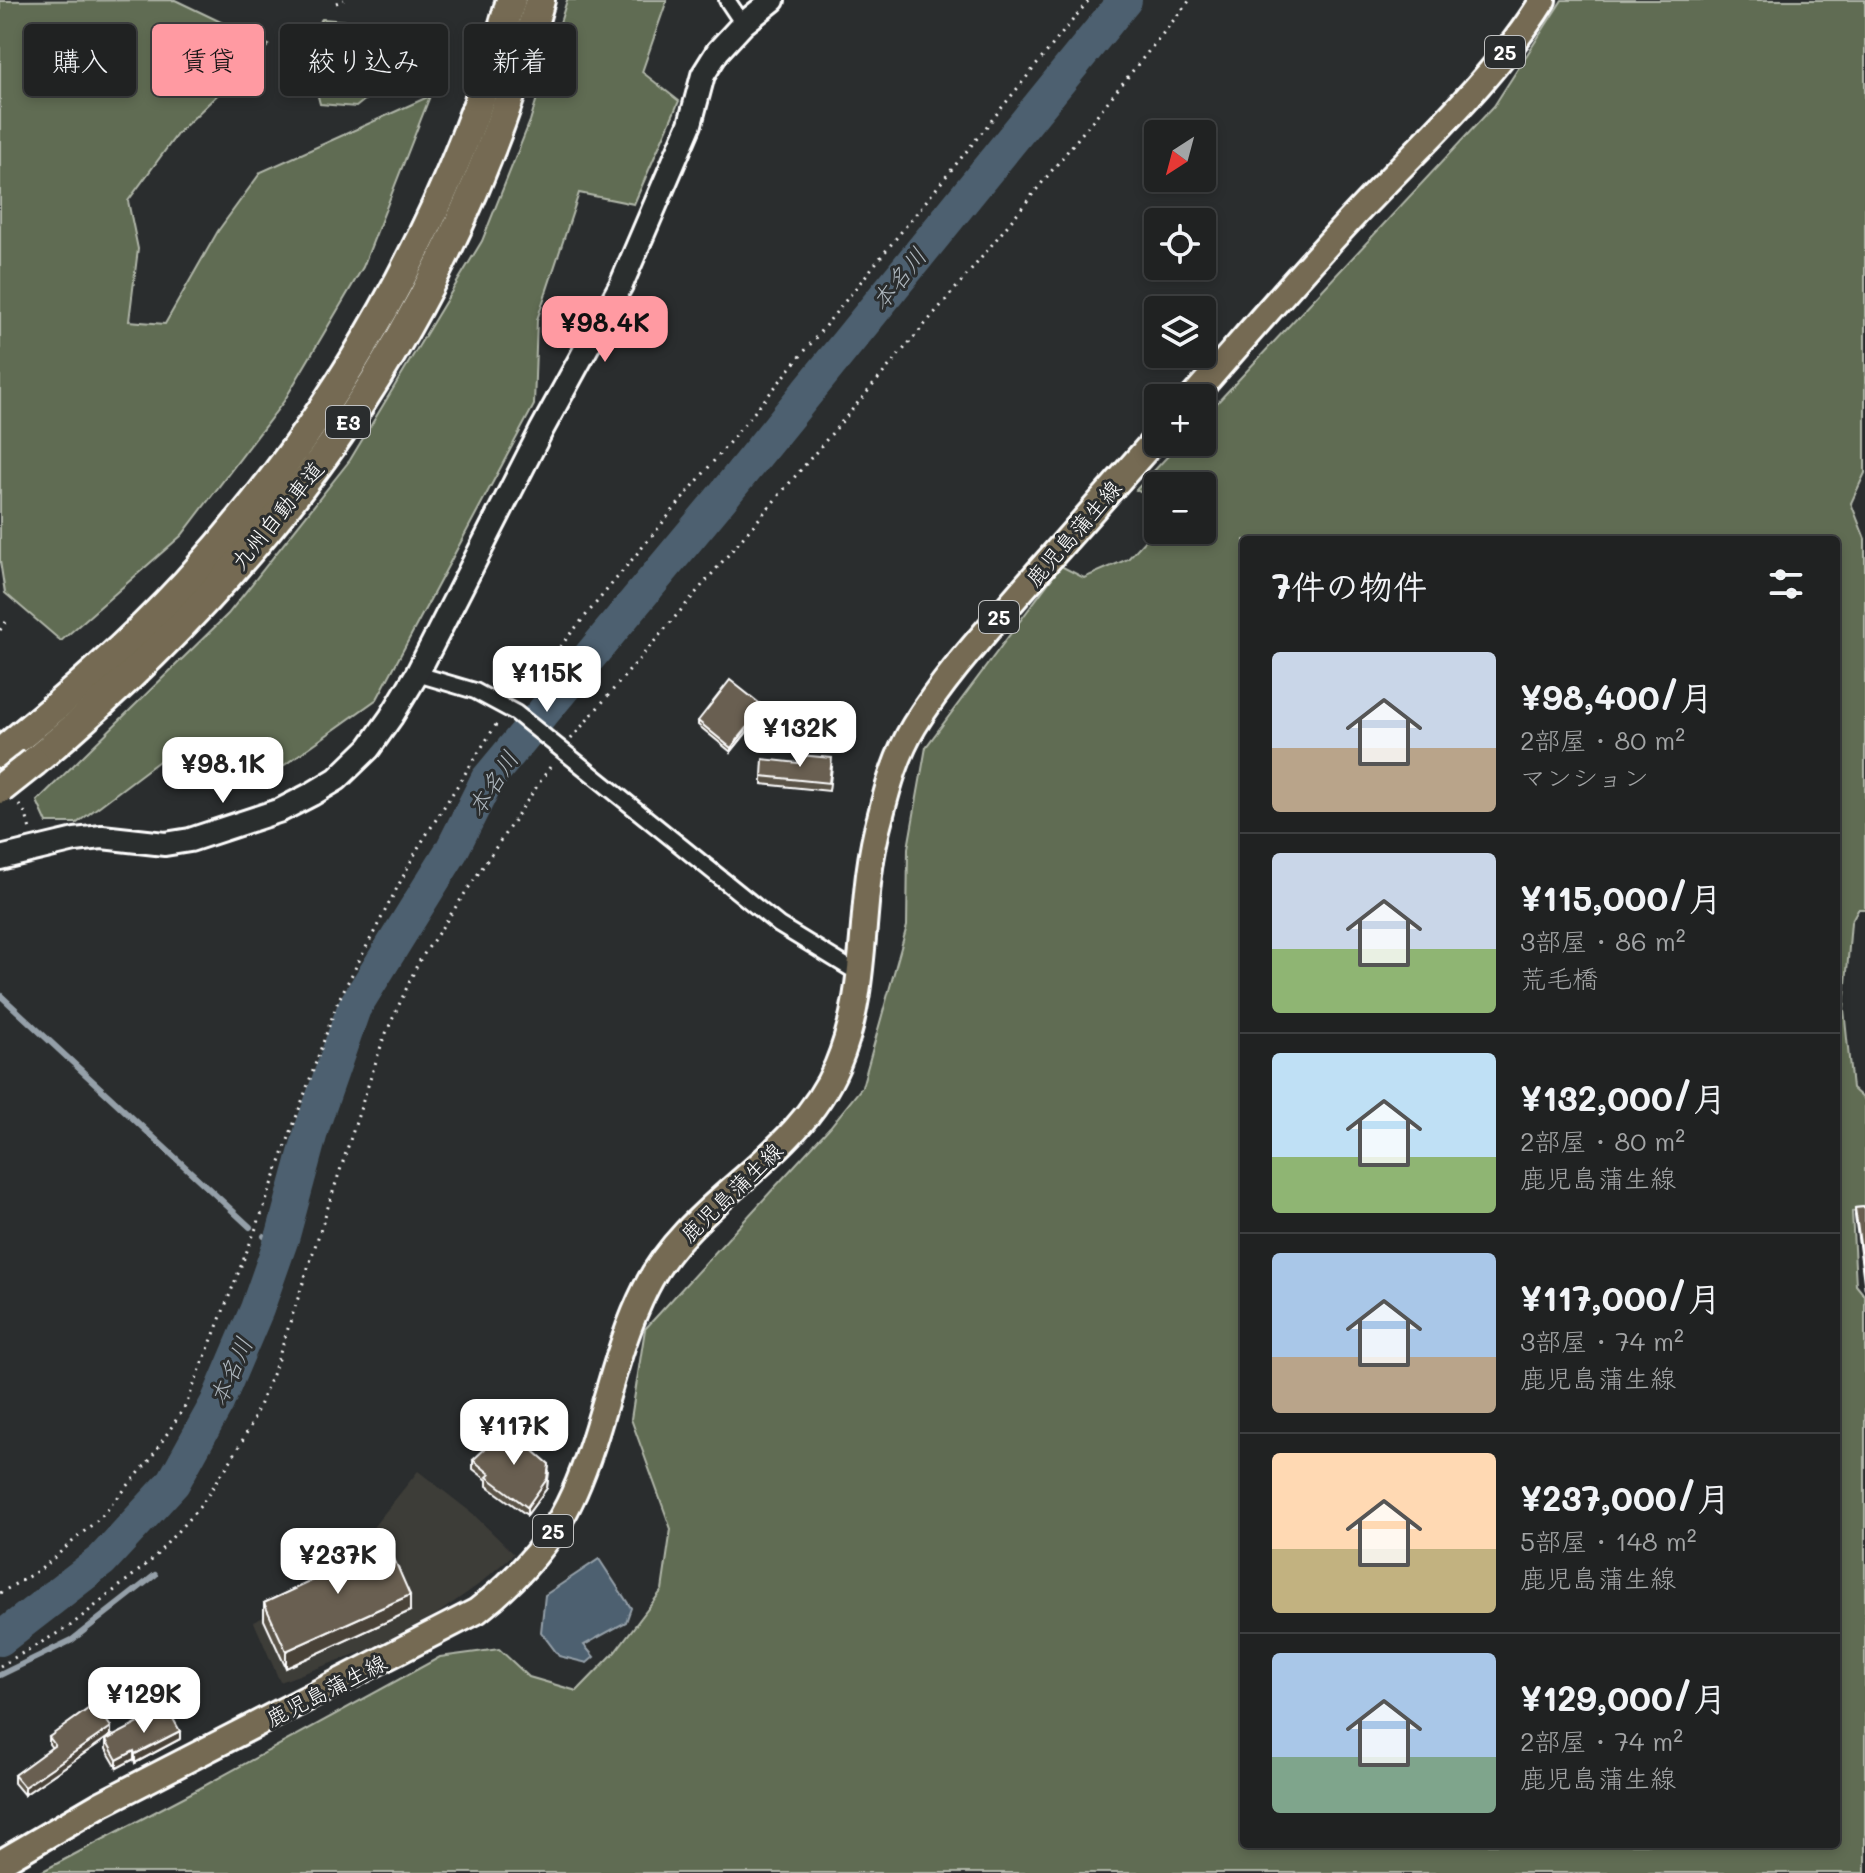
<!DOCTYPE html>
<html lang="ja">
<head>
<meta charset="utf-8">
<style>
  body { margin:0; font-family:Mali,"Klee One",sans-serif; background:#282a2a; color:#f1f3f6; height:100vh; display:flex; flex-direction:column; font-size:30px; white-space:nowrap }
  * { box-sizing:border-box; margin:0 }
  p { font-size:26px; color:#a2a4a5 }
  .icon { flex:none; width:44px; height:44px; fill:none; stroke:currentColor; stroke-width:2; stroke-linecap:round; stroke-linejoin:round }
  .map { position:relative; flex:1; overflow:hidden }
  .drawer { position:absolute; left:1240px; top:536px; width:600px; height:1312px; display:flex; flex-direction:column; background:#202222; border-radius:8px; box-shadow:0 4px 12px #0003,0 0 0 2px #3d3f40 }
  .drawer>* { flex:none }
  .banner { position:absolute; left:24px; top:24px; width:760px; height:72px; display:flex; gap:16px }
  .needle { width:52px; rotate:216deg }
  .buttons { position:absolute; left:1144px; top:120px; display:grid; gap:16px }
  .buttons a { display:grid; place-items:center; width:72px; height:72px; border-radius:8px; background:#202222; box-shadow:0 4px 12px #0003,0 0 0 2px #3d3f40; font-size:40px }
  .price { position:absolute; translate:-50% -68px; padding:0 18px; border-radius:16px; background:#fff; color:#222; font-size:26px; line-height:52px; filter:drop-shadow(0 2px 4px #0008) }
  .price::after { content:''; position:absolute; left:50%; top:48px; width:24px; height:18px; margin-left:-12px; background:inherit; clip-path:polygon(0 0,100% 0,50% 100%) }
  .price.current { background:#ff9aa2; color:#111 }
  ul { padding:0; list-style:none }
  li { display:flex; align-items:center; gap:24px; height:200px; padding:0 32px }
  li+li { border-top:2px solid #3d3f40 }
  li span { display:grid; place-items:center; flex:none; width:224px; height:160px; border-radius:8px; color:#555 }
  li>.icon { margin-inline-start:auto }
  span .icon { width:96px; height:96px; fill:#fffc; stroke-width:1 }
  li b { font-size:34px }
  h2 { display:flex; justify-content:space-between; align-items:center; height:96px; padding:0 32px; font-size:34px }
  .chip { padding:0 28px; border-radius:8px; background:#202222; box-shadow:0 4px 12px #0003,0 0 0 2px #3d3f40; font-size:28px; line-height:72px }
  .chip.current { background:#ff9aa2; color:#111 }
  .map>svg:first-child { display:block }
  .built { fill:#3d3c38 }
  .green { fill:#616c53; stroke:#b0b6a9; stroke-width:2; fill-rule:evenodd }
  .water { fill:#4e6170; stroke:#95a0a9; stroke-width:2 }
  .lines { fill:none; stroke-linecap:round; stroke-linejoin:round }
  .stream { stroke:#95a0a9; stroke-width:6 }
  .river { stroke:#4e6170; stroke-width:34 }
  .street-casing { stroke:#fff; stroke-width:20 }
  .secondary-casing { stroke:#fff; stroke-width:28 }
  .primary-casing { stroke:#fff; stroke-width:30 }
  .highway-casing { stroke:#fff; stroke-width:34 }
  .path { stroke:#fff; stroke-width:3; stroke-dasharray:2 6; stroke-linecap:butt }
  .street { stroke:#2a2d2e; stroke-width:14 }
  .secondary { stroke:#2a2d2e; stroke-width:22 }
  .primary { stroke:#746b52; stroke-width:24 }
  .highway { stroke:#746b52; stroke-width:28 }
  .highway-bridge-casing { stroke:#fff; stroke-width:34; stroke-linecap:butt }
  .highway-bridge { stroke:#746b52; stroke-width:28 }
  .wall { fill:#5a5246; stroke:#fff; stroke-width:2 }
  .shaded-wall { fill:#4a4239; stroke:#fff; stroke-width:2 }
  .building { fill:#695f51; stroke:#fff; stroke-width:2 }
  .labels { text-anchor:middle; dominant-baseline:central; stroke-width:6; stroke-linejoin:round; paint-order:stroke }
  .shield { fill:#2a2d2e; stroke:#bfc0c0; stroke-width:2 }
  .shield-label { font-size:20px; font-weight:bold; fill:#fff }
  .street-label { font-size:22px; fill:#fff; stroke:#2a2d2e }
  .water-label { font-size:24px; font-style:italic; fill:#afb8bf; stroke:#2a2d2e }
</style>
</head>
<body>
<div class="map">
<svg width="1865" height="1873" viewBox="0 0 1865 1873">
  <rect width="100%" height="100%" fill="#2a2d2e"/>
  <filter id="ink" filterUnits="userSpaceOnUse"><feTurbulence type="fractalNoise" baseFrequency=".0125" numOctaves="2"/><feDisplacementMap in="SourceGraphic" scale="16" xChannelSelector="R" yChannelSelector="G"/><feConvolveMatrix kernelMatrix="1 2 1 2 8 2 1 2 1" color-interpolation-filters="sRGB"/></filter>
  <g filter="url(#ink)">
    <polygon class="built" points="418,1471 472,1513 514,1554 478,1585 437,1614 372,1648 280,1682 254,1622 331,1580"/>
    <g class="green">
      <polygon points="175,0 269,45 178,133 128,201 138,249 129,321 165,324 218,231 261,172 430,96 363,267 284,401 182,535 61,641 5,593 0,561 0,1"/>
      <polygon points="567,0 667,0 642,72 679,101 634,204 579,193 537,320 534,405 377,699 258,784 167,755 77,823 47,823 37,801 228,614 350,460 482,241 530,121"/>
      <path d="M1562 0H1865V473L1851 503 1865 539V909H1858L1851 922 1844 1009 1852 1088 1865 1100V1208L1852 1212 1856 1285 1865 1296V1873H39L193 1792 440 1657 499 1649 529 1677 577 1691 615 1652 662 1590 671 1529 631 1419 645 1329 830 1127 862 1087 907 926 908 848 926 747 1061 566 1084 578 1128 559 1158 526V530H1202V486H1158V501L1136 490 1181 442H1202V419L1494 106ZM1244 540H1836V1844H1244Z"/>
      <polygon points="322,19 399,25 403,69 356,107 320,104 303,38"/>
    </g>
    <polygon class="water" points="599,1559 631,1608 626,1622 584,1645 594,1657 587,1663 559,1656 541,1632 545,1595"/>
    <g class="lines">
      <g class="stream">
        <polyline points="0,995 250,1227"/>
        <polyline points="264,1236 279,1246"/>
        <polyline points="0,1675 72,1640 155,1575"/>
      </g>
      <polyline class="river" points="0,1639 102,1560 173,1483 217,1403 257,1309 283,1235 312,1128 354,1008 452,850 487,780 719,501 1125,0"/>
      <g class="street-casing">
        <g id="street">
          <polyline points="727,0 743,24"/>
          <polyline points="417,674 475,691 516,713 779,925 861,975"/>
        </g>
      </g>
      <g class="secondary-casing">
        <polyline id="secondary" points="0,858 75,840 102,837 165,844 190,840 281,810 312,794 337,779 369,748 391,717 417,674 541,431 621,285 690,124 703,75 718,51 743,24 773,0"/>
      </g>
      <g class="primary-casing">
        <g id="primary">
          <path d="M1192 398C1250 332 1306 266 1367 202 1428 138 1496 76 1543 0"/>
          <path d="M0 1863 101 1804 477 1611C518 1579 553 1541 574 1493 604 1426 613 1353 646 1288 690 1200 797 1160 837 1066 871 986 857 900 880 818 888 786 897 754 914 726 945 676 985 633 1023 589 1068 538 1113 487 1158 436"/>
        </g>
      </g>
      <g class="highway-casing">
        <g id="highway">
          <path d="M0 753C66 699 130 644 187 582 338 416 452 216 511 0"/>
          <path d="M34 762C285 551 452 319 540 0"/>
        </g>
      </g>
      <g class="path">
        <polyline points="336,3 344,0"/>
        <polyline points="0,630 9,618"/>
        <polyline points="519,696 795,363 1089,0"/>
        <polyline points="571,739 973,268 1190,0"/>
        <polyline points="19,805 26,814 30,830"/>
        <polyline points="0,1593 41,1569 102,1516 149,1461 186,1405 260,1218 338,1001 418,848 499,720"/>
        <polyline points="0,1666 70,1626 152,1560 202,1504 233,1457 251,1425 276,1365 383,1040 418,963 552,764"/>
      </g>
      <use href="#street" class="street"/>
      <use href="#secondary" class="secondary"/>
      <use href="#primary" class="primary"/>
      <use href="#highway" class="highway"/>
      <g class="highway-bridge-casing">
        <polyline id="highway-bridge" points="0,789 34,762"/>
      </g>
      <use href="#highway-bridge" class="highway-bridge"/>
    </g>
    <g class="wall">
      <polygon points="764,711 731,752 698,725 698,721"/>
      <polygon points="832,767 829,791 762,784 762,776"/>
      <polygon points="1865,1207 1865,1289 1855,1216 1855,1208"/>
      <polygon points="473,1460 549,1472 547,1488 527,1515 487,1486 487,1480 473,1469"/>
      <polygon points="374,1553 410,1611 286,1668 264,1620 264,1603"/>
      <polygon points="111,1735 24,1795 14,1783 14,1775 52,1748 49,1744 49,1737"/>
      <polygon points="180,1739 135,1763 134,1759 117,1768 106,1749 106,1740"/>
    </g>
    <g class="shaded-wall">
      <polygon points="764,707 764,711 731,752 731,748"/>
      <polygon points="549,1464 547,1488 527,1515 527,1507"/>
      <polygon points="410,1595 410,1611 286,1668 286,1651"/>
      <polygon points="111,1727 111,1735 24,1795 24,1787"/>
      <polygon points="180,1731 180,1739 135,1763 135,1754"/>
      <polygon points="134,1751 134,1759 117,1768 117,1760"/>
    </g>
    <g class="building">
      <polygon points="730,680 764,707 731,748 698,721"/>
      <polygon points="799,755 832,758 829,783 762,776 763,759 798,763"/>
      <polygon points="1865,1207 1865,1281 1855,1208"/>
      <polygon points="507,1428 549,1464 547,1479 527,1507 487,1477 490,1474 473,1460"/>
      <polygon points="367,1538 374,1553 379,1551 382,1559 392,1554 410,1595 286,1651 264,1603 333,1571 352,1545"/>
      <polygon points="95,1704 111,1727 24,1787 14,1775 55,1745 49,1737"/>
      <polygon points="167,1708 180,1731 135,1754 134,1751 117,1760 106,1740"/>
    </g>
  </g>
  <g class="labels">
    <g class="shield">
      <rect x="1485" y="36" width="40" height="32" rx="6"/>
      <rect x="326" y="406" width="44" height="32" rx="6"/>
      <rect x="979" y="601" width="40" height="32" rx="6"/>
      <rect x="533" y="1515" width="40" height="32" rx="6"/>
    </g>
    <g class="shield-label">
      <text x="1505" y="52">25</text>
      <text x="348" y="422">E3</text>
      <text x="999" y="617">25</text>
      <text x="553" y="1531">25</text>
    </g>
    <g class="street-label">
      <text transform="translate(277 515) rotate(-51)">九州自動車道</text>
      <text transform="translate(1073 533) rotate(-49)">鹿児島蒲生線</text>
      <text transform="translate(731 1192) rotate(-44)">鹿児島蒲生線</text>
      <text transform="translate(326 1690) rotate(-27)">鹿児島蒲生線</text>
    </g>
    <g class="water-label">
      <text transform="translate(898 278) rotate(-51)">本名川</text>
      <text transform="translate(492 783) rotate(-57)">本名川</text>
      <text transform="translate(230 1371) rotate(-66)">本名川</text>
    </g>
  </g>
</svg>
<div class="buttons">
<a><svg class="needle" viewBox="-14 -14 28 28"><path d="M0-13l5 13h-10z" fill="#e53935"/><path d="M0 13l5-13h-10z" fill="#a2a4a5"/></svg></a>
<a><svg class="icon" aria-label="locate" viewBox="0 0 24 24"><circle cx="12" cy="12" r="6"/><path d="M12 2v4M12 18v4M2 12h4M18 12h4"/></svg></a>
<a><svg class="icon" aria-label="layers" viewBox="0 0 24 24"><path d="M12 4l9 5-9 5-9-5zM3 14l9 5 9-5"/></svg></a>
<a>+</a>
<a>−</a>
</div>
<b class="price current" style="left:605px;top:364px">¥98.4K</b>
<b class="price" style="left:547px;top:714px">¥115K</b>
<b class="price" style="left:800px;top:769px">¥132K</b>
<b class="price" style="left:223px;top:805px">¥98.1K</b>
<b class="price" style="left:514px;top:1467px">¥117K</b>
<b class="price" style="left:338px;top:1596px">¥237K</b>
<b class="price" style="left:144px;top:1735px">¥129K</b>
<div class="banner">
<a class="chip">購入</a>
<a class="chip current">賃貸</a>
<a class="chip">絞り込み</a>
<a class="chip">新着</a>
</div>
<section class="drawer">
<h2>7件の物件<svg class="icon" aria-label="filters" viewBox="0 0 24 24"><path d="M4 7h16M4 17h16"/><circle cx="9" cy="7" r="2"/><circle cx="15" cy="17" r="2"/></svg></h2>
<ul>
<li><span style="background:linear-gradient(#c9d6e8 60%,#b9a48a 0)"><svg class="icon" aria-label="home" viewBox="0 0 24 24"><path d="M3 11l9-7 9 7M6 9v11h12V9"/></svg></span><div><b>¥98,400/月</b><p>2部屋 · 80 m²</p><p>マンション</p></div></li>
<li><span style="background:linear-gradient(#c9d6e8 60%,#8fb573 0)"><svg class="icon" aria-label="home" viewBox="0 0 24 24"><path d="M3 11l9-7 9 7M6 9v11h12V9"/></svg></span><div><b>¥115,000/月</b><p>3部屋 · 86 m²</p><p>荒毛橋</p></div></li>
<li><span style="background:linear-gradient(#bfe0f5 65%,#8fb573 0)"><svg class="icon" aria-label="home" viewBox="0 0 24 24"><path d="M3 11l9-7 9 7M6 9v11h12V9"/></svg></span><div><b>¥132,000/月</b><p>2部屋 · 80 m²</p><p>鹿児島蒲生線</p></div></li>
<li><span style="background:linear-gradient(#a9c7e8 65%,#b9a48a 0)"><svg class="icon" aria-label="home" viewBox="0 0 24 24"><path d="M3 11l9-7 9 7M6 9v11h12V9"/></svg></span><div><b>¥117,000/月</b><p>3部屋 · 74 m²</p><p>鹿児島蒲生線</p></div></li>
<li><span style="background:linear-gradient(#ffd9b3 60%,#c2b280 0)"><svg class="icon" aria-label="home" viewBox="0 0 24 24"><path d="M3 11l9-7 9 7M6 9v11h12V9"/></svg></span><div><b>¥237,000/月</b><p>5部屋 · 148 m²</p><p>鹿児島蒲生線</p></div></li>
<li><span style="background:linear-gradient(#a9c7e8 65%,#7fa58c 0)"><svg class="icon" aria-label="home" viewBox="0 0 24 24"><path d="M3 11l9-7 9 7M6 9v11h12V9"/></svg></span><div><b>¥129,000/月</b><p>2部屋 · 74 m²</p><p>鹿児島蒲生線</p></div></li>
</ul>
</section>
</div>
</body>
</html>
